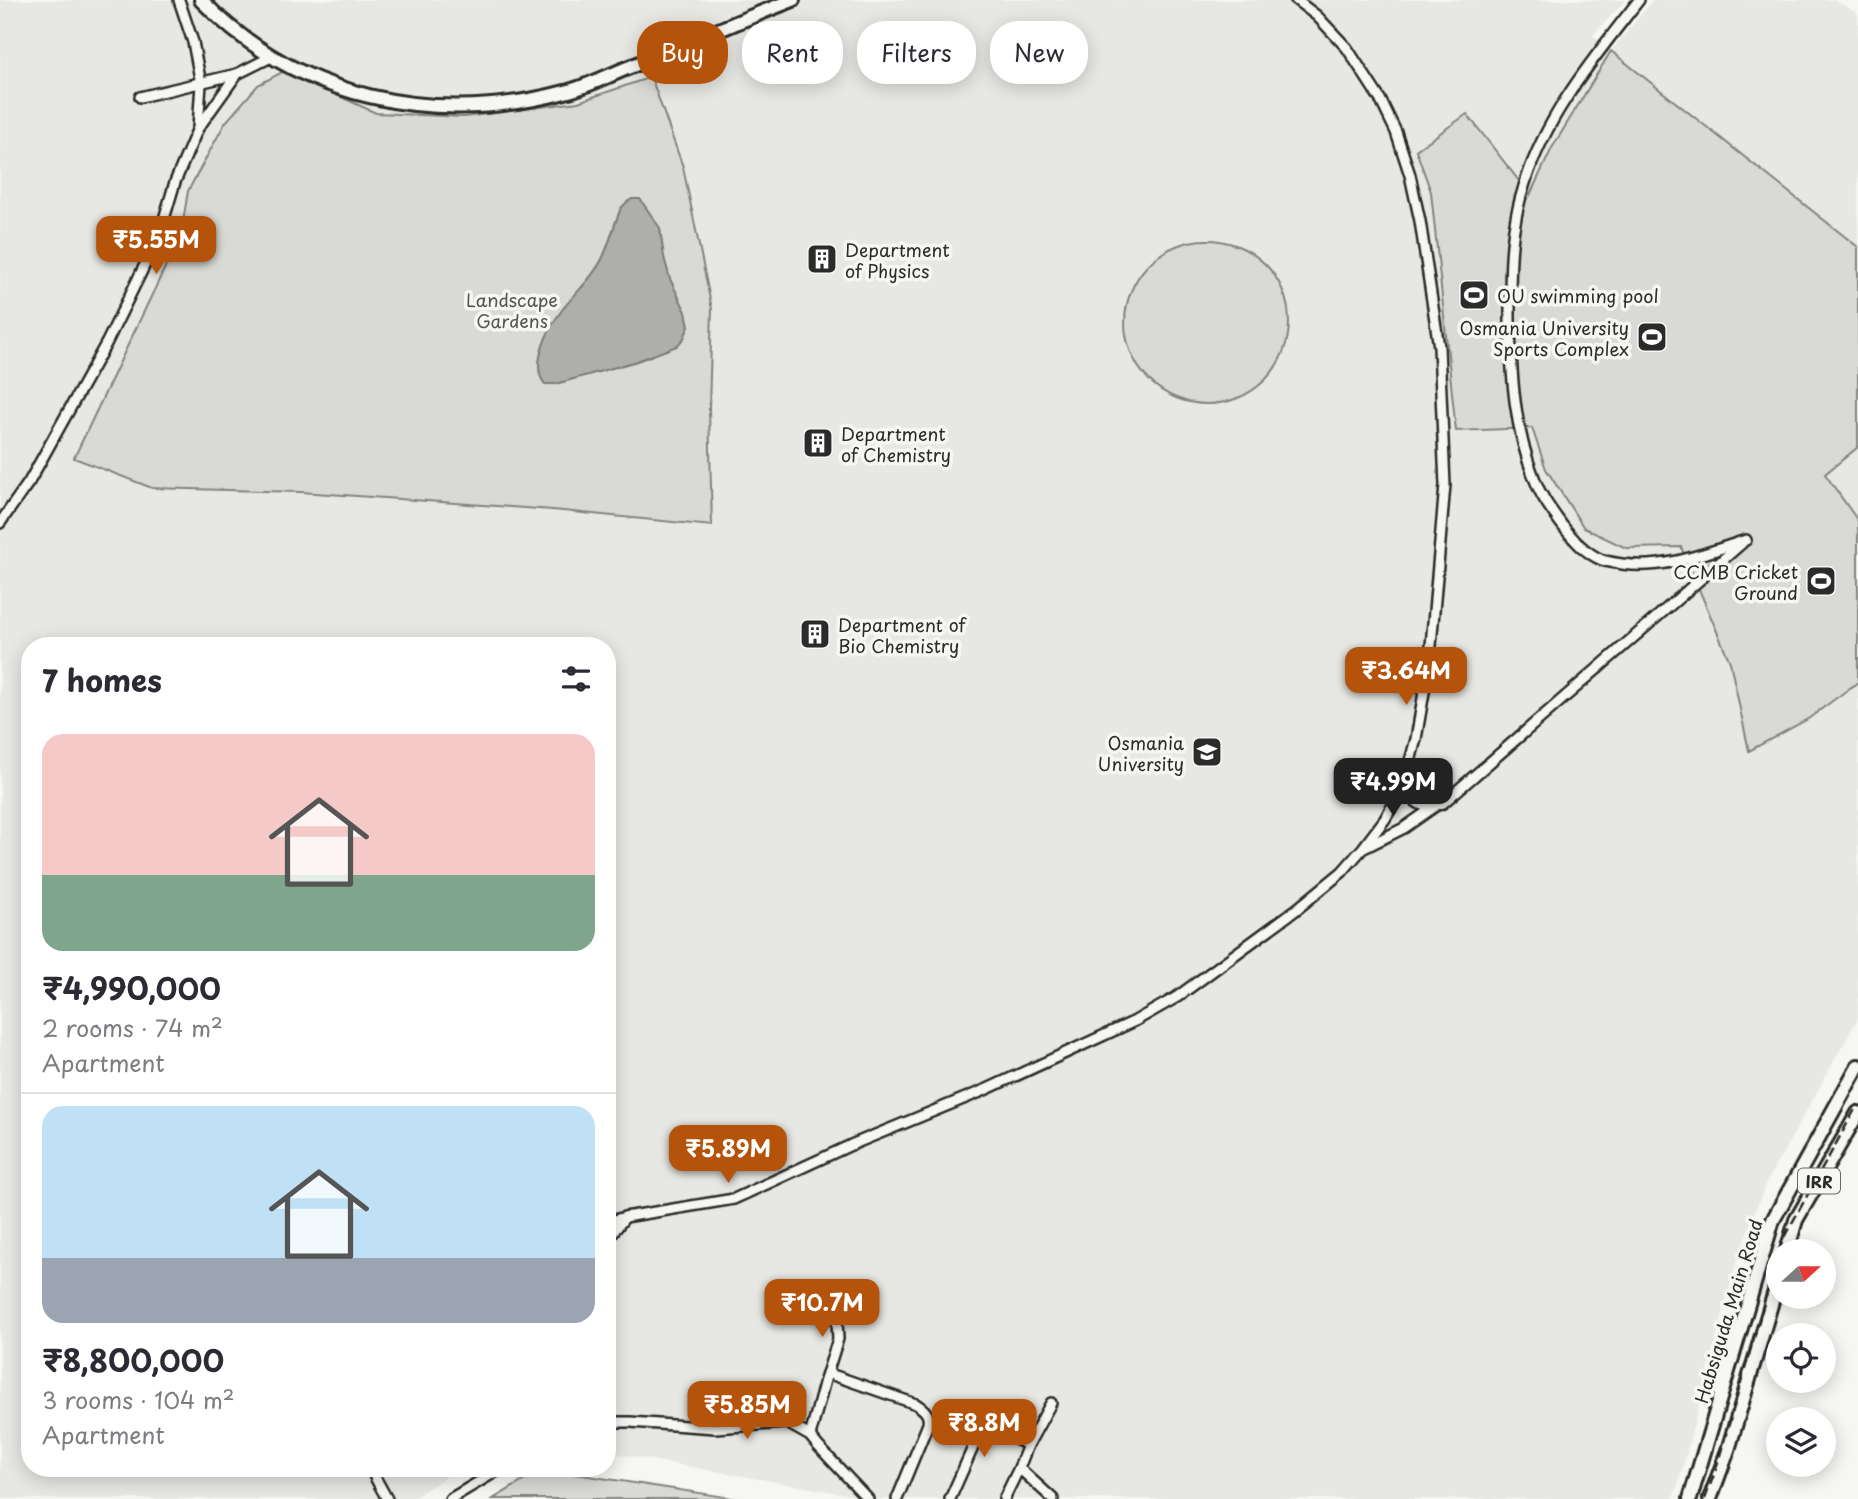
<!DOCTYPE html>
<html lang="en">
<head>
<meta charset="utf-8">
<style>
  body { margin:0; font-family:"Playpen Sans",sans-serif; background:#f7f7f7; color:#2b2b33; height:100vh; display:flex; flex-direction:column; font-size:26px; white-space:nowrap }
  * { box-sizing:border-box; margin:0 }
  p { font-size:23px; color:#7c7c81 }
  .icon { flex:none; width:38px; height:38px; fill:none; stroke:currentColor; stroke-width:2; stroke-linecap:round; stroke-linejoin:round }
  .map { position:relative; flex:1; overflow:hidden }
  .details { position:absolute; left:21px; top:637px; width:595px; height:840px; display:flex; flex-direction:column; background:#fff; border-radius:28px; box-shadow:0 4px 18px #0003 }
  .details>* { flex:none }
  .top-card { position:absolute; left:637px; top:21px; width:665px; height:63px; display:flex; gap:14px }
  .needle { width:46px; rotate:69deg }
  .controls { position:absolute; left:1766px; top:1239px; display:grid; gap:14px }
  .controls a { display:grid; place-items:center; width:70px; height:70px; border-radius:50%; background:#fff; box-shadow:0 4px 18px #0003; font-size:35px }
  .price { position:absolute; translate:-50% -60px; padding:0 16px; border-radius:14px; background:#b45309; color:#fff; font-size:23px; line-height:46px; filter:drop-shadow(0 2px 4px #0008) }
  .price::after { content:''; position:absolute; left:50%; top:42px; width:21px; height:16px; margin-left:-10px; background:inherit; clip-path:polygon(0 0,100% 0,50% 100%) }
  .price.selected { background:#222; color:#fff }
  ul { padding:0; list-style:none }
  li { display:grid; align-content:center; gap:14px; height:371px; padding:0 21px }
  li+li { border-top:2px solid #e1e1e2 }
  li span { display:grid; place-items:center; height:217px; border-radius:21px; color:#555 }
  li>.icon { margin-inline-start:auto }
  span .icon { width:126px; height:126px; fill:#fffc; stroke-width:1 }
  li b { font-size:30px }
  h2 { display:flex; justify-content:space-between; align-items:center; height:84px; padding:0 21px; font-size:30px }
  .pill { padding:0 24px; border-radius:28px; background:#fff; box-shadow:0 4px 18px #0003; font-size:24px; line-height:63px }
  .pill.selected { background:#b45309; color:#fff }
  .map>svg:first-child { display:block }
  .built { fill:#e7e7e3 }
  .green { fill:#d9d9d5; stroke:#828280; stroke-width:2 }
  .water { fill:#aeaeab; stroke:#7a7a78; stroke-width:2 }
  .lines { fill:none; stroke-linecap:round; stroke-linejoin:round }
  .minor-casing { stroke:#2b2b2b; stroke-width:14 }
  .major-casing { stroke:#2b2b2b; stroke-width:18 }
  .minor { stroke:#f6f6f2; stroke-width:9 }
  .major { stroke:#f6f6f2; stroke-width:12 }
  .rail { stroke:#2b2b2b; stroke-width:2.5; stroke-dasharray:10 5; stroke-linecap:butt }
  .labels { text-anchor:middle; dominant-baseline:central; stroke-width:7; stroke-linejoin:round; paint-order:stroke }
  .shield { fill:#f6f6f2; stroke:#686867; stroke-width:2 }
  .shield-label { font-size:16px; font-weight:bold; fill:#2b2b2b }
  .poi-label { font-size:18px; fill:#2b2b2b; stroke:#f6f6f2; text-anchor:start }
  .park-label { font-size:18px; fill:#565656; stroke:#f6f6f2 }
  .street-label { font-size:18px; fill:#2b2b2b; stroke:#f6f6f2 }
</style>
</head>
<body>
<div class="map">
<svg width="1858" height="1499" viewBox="0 0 1858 1499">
  <rect width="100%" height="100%" fill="#f6f6f2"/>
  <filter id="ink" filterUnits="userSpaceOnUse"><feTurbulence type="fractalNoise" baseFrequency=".0143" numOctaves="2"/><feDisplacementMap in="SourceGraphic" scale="14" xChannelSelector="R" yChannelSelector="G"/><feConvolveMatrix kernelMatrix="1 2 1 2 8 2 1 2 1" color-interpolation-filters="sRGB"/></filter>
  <g filter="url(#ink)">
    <polygon class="built" points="0,0 1626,0 1593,35 1611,51 1653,0 1834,0 1858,13 1858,1018 1765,1185 1736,1263 1681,1474 1673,1499 873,1499 607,1452 607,646 30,646 30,1468 459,1468 412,1499 0,1499"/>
    <g class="green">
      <polygon points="1611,51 1858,247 1858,447 1825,474 1858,521 1858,682 1808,719 1749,751 1730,662 1681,547 1626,548 1584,528 1546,469 1532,428 1456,431 1431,192 1416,150 1467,114 1530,195 1552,148"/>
      <polygon points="284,71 376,113 464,117 578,102 651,77 683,167 712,309 709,409 712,526 553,510 301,492 152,488 74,458 181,234 188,191 225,123 258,85"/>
      <circle cx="1207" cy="322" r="82"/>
      <polygon points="543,1469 738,1499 493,1499"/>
    </g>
    <path class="water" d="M632 199H640L660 228 664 257 670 279 686 312 689 326 684 338 677 346 637 361 556 384H545C529 366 549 327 562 310 575 293 593 278 602 259 610 243 614 224 621 208L627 202Z"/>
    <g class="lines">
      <g class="minor-casing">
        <g id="minor">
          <path d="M1639 0C1595 57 1547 113 1525 183 1509 231 1510 269 1510 319 1511 374 1514 429 1535 480 1541 497 1552 511 1562 525 1573 539 1585 553 1602 560 1608 562 1616 563 1622 564 1666 570 1705 553 1746 540"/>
          <polyline points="140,97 237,74"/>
          <polyline points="199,127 237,74 271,57"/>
          <polyline points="0,523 29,482 107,342 159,236 175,182 198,128 201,84 193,42 179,0"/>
          <path d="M1403 787C1414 802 1423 812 1443 803L1742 543"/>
          <polyline points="1366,847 1404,828 1434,807"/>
          <polyline points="607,1222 625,1217 734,1199 851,1145 985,1090 1135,1021 1177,997 1297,909 1342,872 1363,848 1385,819 1403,787 1416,739 1430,657 1445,485 1439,347 1420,221 1410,175 1396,132 1380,99 1347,48 1317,16 1296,0"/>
          <polyline points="607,1240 625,1217"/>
          <polyline points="808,1299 827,1305 837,1321 838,1339 825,1380 810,1436"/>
          <path d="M827 1373 916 1404C924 1409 930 1414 928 1424L897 1499"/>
          <polyline points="1051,1403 1028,1445 1019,1468 1053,1499"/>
          <polyline points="607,1422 630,1422 715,1428 787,1423 810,1436 818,1446 868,1499"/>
          <polyline points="370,1468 387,1499"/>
          <polyline points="450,1499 502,1468"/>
          <polyline points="950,1499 983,1425 986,1425 1028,1445"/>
          <polyline points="1004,1499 1019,1468"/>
        </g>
      </g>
      <g class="major-casing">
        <g id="major">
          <path d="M201 0C297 99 434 127 565 92 587 87 609 75 630 67 684 45 738 21 793 0"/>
          <polyline points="1787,1251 1796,1220 1858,1113"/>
          <polyline points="1690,1499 1773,1220 1858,1066"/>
          <polyline points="1710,1499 1728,1450 1778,1281"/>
        </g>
      </g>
      <use href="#minor" class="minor"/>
      <use href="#major" class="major"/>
      <g class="rail">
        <polyline points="1779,1251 1782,1241 1858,1104"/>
        <polyline points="1705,1499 1716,1469 1778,1255"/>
      </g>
    </g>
  </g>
  <defs>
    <g id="building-square" transform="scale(1.575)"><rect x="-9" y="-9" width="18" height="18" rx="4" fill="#2b2b2b" stroke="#f6f6f2"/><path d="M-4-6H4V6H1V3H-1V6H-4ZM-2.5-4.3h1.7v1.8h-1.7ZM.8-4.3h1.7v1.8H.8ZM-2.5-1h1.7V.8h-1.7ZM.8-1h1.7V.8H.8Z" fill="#fff"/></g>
    <g id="stadium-square" transform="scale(1.575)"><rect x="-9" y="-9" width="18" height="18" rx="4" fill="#2b2b2b" stroke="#f6f6f2"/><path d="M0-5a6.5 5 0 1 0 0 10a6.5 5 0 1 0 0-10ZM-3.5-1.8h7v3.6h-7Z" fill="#fff"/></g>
    <g id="university-square" transform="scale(1.575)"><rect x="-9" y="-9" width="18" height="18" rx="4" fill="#2b2b2b" stroke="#f6f6f2"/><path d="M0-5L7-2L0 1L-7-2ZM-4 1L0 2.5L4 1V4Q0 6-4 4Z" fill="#fff"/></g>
  </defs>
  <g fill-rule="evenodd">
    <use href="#building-square" x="822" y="259"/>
    <use href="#stadium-square" x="1474" y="295"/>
    <use href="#stadium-square" x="1652" y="337"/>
    <use href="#building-square" x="818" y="443"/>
    <use href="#stadium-square" x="1821" y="581"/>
    <use href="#building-square" x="815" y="634"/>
    <use href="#university-square" x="1207" y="752"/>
  </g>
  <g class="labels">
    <rect class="shield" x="1798" y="1168.5" width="42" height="25" rx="5"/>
    <g class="shield-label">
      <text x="1819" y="1181">IRR</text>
    </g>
    <g class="poi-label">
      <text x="845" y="249">Department<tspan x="845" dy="21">of Physics</tspan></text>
      <text x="1497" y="295">OU swimming pool</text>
      <text x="1629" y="327" text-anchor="end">Osmania University<tspan x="1629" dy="21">Sports Complex</tspan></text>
      <text x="841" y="433">Department<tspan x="841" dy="21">of Chemistry</tspan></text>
      <text x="1798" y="571" text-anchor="end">CCMB Cricket<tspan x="1798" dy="21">Ground</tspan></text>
      <text x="838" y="624">Department of<tspan x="838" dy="21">Bio Chemistry</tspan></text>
      <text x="1184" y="742" text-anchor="end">Osmania<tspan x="1184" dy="21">University</tspan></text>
    </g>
    <g class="park-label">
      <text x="512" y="299">Landscape<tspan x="512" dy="21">Gardens</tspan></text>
    </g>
    <g class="street-label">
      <text transform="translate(1728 1311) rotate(-73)">Habsiguda Main Road</text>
    </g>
  </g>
</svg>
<div class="controls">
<a><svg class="needle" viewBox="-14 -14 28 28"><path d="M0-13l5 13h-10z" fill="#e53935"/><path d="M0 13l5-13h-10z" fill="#7c7c81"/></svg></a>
<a><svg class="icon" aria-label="locate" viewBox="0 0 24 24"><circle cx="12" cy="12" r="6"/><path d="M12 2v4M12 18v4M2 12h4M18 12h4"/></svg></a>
<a><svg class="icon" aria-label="layers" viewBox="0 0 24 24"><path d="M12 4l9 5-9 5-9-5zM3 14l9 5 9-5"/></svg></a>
</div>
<b class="price" style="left:156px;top:276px">₹5.55M</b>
<b class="price" style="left:1406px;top:707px">₹3.64M</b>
<b class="price selected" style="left:1393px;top:818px">₹4.99M</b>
<b class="price" style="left:728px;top:1185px">₹5.89M</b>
<b class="price" style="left:822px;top:1339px">₹10.7M</b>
<b class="price" style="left:747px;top:1441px">₹5.85M</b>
<b class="price" style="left:984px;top:1459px">₹8.8M</b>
<div class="top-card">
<a class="pill selected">Buy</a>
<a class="pill">Rent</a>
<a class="pill">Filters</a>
<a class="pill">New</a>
</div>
<section class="details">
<h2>7 homes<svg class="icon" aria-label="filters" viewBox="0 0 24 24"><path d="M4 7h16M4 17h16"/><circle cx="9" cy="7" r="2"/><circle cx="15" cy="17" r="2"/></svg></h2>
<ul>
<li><span style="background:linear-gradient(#f6c9c9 65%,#7fa58c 0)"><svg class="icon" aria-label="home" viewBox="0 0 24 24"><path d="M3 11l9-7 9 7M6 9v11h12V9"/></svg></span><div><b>₹4,990,000</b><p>2 rooms · 74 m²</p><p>Apartment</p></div></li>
<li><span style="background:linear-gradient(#bfe0f5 70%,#9aa5b1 0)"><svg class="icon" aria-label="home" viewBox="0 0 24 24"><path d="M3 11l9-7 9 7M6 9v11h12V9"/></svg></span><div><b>₹8,800,000</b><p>3 rooms · 104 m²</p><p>Apartment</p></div></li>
</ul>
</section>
</div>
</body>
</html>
